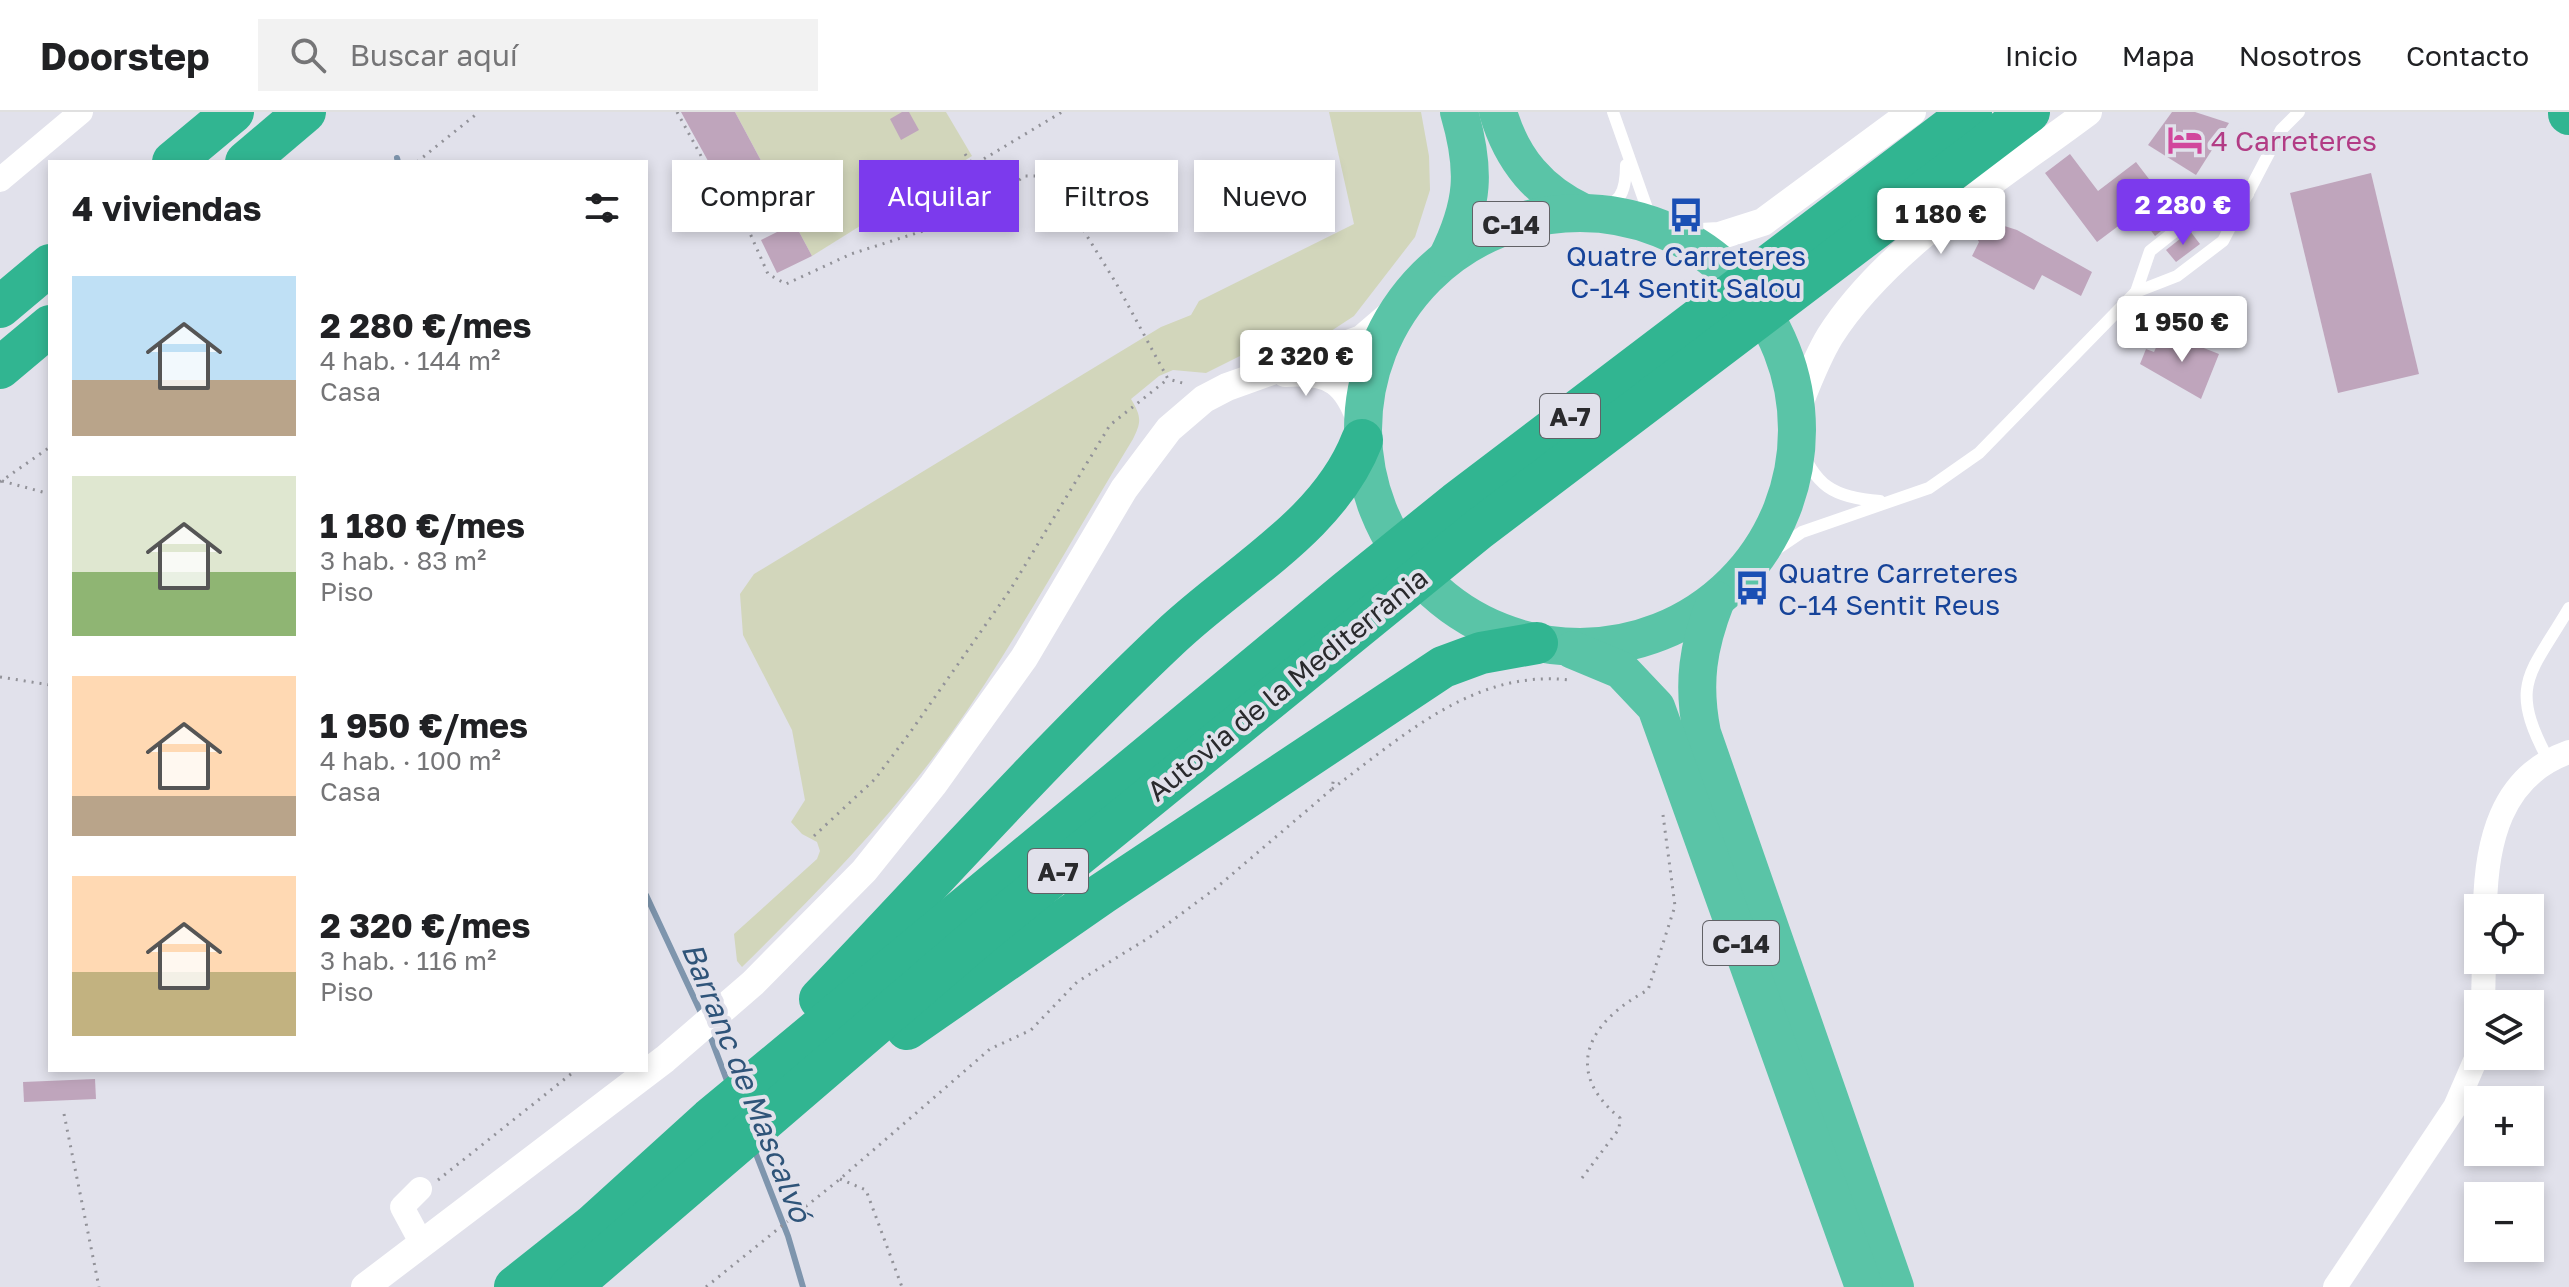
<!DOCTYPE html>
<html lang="es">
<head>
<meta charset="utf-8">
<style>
  body { margin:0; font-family:"Golos Text",sans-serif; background:#f2f2f2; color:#202124; height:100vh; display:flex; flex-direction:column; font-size:30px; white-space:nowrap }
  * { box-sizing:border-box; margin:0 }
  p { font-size:26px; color:#757577 }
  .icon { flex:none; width:44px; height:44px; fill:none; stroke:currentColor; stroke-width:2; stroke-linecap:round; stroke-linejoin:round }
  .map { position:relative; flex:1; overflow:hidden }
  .details { position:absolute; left:48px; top:48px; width:600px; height:912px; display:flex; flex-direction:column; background:#fff; border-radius:0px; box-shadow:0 4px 12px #0003 }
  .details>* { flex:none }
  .banner { position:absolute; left:672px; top:48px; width:760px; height:72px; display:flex; gap:16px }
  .buttons { position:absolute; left:2464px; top:782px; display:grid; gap:16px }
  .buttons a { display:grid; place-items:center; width:80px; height:80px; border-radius:0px; background:#fff; box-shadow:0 4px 12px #0003; font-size:40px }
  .price { position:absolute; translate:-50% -68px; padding:0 18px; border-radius:8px; background:#fff; color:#222; font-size:26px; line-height:52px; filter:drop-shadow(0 2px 4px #0008) }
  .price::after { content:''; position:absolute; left:50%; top:48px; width:24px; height:18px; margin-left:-12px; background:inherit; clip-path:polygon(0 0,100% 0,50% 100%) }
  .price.active { background:#7c3aed; color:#fff }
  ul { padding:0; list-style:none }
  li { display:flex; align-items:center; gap:24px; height:200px; padding:0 24px }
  li span { display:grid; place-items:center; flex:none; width:224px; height:160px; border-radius:0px; color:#555 }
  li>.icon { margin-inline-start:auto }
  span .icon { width:96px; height:96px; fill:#fffc; stroke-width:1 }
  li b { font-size:34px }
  h2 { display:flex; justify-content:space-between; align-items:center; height:96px; padding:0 24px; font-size:34px }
  .tag { padding:0 28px; border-radius:0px; background:#fff; box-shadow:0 4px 12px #0003; font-size:28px; line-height:72px }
  .tag.active { background:#7c3aed; color:#fff }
  header { display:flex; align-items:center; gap:48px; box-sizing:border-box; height:112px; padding:0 40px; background:#fff; border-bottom:2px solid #e0e0e0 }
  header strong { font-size:38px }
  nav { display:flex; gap:44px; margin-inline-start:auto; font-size:28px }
  .search { width:560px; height:72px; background:#f2f2f2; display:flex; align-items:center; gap:20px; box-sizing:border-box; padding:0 28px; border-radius:0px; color:#757577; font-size:30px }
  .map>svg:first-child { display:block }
  .green { fill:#d2d6bb }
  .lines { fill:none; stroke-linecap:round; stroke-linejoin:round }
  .stream { stroke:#7e95ad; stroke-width:6 }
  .building { fill:#bfa5bc }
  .path { stroke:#929299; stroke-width:3; stroke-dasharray:2 6; stroke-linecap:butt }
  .service { stroke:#fff; stroke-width:12 }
  .minor { stroke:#fff; stroke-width:24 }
  .tertiary { stroke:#fff; stroke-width:28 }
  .trunk { stroke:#5ac4a7; stroke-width:38 }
  .motorway { stroke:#31b591; stroke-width:42 }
  .labels { text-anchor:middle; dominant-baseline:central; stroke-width:8; stroke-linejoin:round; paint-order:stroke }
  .shield { fill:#e1e1eb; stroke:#616166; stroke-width:2 }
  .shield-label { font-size:26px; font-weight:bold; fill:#2a2a2d }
  .hotel-label { font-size:28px; fill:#b23c85; stroke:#e1e1eb; text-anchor:start }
  .transit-label { font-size:28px; fill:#164399; stroke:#e1e1eb }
  .street-label { font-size:28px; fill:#2a2a2d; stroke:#e1e1eb }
  .water-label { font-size:30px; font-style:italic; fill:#2f5479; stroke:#e1e1eb }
</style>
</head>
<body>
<header>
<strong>Doorstep</strong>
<div class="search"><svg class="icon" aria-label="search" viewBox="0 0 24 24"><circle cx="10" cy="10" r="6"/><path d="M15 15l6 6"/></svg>Buscar aquí</div>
<nav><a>Inicio</a><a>Mapa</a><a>Nosotros</a><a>Contacto</a></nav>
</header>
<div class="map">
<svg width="2569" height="1175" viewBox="0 0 2569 1175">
  <rect width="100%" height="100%" fill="#e1e1eb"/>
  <g class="green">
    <polygon points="735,0 946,0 972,44 812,144"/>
    <path d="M1329 0H1421L1429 44 1430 78 1415 125 1354 204 1328 221 1252 238 1206 261 1173 258 1159 264 1131 287C1141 304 1142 309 1133 327 1072 426 1017 529 950 623 889 708 816 782 742 855L737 849 734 822 817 747 820 739 817 730 802 722 791 710 805 688 792 618 743 523 740 482 754 462 1161 215 1191 203 1199 189 1354 112Z"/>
  </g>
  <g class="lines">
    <g class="stream">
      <polyline points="397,46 398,50"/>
      <polyline points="646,783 702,903"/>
      <polyline points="709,921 729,974"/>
      <polyline points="754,1037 788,1124 803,1175"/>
    </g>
  </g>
  <g class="building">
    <polygon points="681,0 735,0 812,144 777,161 761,128 779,119 741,54 718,67"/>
    <polygon points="902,0 909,0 919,18 901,28 890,7"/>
    <polygon points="2172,0 2195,0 2229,11 2196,63 2148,33"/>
    <polygon points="2070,42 2098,79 2136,50 2178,105 2155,124 2137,100 2097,130 2045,61"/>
    <polygon points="2371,61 2419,262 2338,281 2290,81"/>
    <polygon points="1995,111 2017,118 2092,160 2081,184 2042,163 2034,178 1972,144 1979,130 1972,118"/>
    <polygon points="2190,119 2200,132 2176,150 2166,138"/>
    <polygon points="2163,220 2219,242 2201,287 2140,252 2146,237 2154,240"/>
    <polygon points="95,967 96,987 24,990 23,970"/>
  </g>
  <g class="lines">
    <g class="path">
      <polyline points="677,0 723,84 745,110 768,162 786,172 851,142 948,111 1002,82 1024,64 1050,64 1116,171 1168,267 1186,272"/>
      <polyline points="965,42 970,49 977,51 1062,0"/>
      <polyline points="417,50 479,0"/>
      <polyline points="2,369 50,382"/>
      <polyline points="0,370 50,335"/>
      <polyline points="0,565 50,573"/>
      <path d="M1332 677C1403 624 1475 557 1569 568"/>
      <polyline points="814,724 875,667 909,622 1010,478 1110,313 1168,267"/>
      <polyline points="64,1002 99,1175"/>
      <path d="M1582 1066 1619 1017 1620 1006C1560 957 1591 908 1648 878L1675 794 1663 703"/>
      <polyline points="840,1067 866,1078 902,1175"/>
      <polyline points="438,1068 576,958"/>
      <polyline points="706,1175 840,1067 990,937 1031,918 1077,870 1150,825 1216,776 1332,677 1334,664"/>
    </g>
    <g class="service">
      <polyline points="1613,0 1649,102 1664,117"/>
      <path d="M1592 101C1620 91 1626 83 1626 53"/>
      <polyline points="2136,180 2150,139 2193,105 2248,82"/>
      <path d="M1798 329C1814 374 1834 386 1880 389"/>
      <polyline points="1747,457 1802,420 1929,376 1979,341 2136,180 2177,164 2223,129 2281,18 2299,0"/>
      <path d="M2549 649C2507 572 2530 563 2569 496"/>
    </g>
    <g class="minor">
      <polyline points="0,68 81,0"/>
      <path d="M2485 796C2486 732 2500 664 2569 640"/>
      <polyline points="2483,892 2484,848"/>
      <polyline points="420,1077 402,1095 422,1132"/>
      <polyline points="2335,1175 2455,995 2478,942"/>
    </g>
    <g class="tertiary">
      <polyline points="1683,126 1719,124 1763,110 1912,0"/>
      <path d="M1285 261C1331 258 1347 269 1362 313"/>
      <path d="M1797 297C1807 272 1816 247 1830 224 1887 134 2003 64 2088 0"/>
      <polyline points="365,1175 665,947 753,871 864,759 933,673 1024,546 1124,377 1169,317 1204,287 1227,275 1362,227 1404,191"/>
    </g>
    <g class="trunk">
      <path d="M1498 0C1512 48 1539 80 1584 101"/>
      <circle cx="1580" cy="318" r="217"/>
      <path d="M1447 146C1474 92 1476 58 1459 0"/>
      <path d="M1716 488C1698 534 1692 571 1702 621L1895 1175"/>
      <polyline points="1573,538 1621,558 1656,595 1864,1175"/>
    </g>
    <g class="motorway">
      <polyline points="2569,0 2569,2"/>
      <polyline points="173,50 233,0"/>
      <polyline points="246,50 305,0"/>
      <polyline points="0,195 50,153"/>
      <polyline points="0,256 50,214"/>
      <path d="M820 887C936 766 1048 640 1170 525 1235 463 1329 414 1362 328"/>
      <polyline points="907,917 1103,781 1443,555 1481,541 1537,531"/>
      <polyline points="515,1175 592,1114 710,1007 1346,480 1456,391 1971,0"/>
      <polyline points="570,1175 979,824 1479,417 2029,0"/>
    </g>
  </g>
  <defs>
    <g id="hotel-bare" transform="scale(2.76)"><path d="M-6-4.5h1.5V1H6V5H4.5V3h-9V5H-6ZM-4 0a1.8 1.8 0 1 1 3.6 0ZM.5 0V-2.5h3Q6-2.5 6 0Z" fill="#d1479c" stroke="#e1e1eb" stroke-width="2.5" paint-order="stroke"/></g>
    <g id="bus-bare" transform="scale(2.76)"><path d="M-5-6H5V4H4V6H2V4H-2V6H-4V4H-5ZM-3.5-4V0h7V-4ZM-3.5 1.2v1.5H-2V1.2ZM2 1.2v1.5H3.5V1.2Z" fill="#1a4fb4" stroke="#e1e1eb" stroke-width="2.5" paint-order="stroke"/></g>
  </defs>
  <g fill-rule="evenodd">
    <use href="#hotel-bare" x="2185" y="28"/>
    <use href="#bus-bare" x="1686" y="103"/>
    <use href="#bus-bare" x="1752" y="476"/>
  </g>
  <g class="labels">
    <g class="shield">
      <rect x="1473" y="90" width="76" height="44" rx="6"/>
      <rect x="1540" y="282" width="60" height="44" rx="6"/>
      <rect x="1028" y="737" width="60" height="44" rx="6"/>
      <rect x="1703" y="809" width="76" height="44" rx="6"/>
    </g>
    <g class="shield-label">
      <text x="1511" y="112">C-14</text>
      <text x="1570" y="304">A-7</text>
      <text x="1058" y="759">A-7</text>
      <text x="1741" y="831">C-14</text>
    </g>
    <g class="hotel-label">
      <text x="2211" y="28">4 Carreteres</text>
    </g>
    <g class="transit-label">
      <text x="1686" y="143">Quatre Carreteres<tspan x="1686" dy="32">C-14 Sentit Salou</tspan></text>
      <text x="1778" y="460" text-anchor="start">Quatre Carreteres<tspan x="1778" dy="32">C-14 Sentit Reus</tspan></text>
    </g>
    <g class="street-label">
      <text transform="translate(1287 572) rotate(-39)">Autovia de la Mediterrània</text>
    </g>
    <g class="water-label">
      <text transform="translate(747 970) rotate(68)">Barranc de Mascalvó</text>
    </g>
  </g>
</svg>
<div class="buttons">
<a><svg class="icon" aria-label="locate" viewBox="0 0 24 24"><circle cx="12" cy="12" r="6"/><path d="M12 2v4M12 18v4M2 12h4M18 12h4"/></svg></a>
<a><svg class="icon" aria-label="layers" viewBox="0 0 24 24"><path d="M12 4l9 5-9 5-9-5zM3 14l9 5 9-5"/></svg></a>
<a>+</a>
<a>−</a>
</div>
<b class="price active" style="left:2183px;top:135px">2 280 €</b>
<b class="price" style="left:1941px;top:144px">1 180 €</b>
<b class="price" style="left:2182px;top:252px">1 950 €</b>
<b class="price" style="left:1306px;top:286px">2 320 €</b>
<div class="banner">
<a class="tag">Comprar</a>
<a class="tag active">Alquilar</a>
<a class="tag">Filtros</a>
<a class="tag">Nuevo</a>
</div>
<section class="details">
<h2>4 viviendas<svg class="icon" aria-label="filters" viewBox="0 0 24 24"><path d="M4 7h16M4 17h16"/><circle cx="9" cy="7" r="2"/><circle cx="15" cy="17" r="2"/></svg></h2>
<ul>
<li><span style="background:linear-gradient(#bfe0f5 65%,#b9a48a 0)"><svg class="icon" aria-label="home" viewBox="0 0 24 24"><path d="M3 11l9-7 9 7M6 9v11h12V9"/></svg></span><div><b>2 280 €/mes</b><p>4 hab. · 144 m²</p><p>Casa</p></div></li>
<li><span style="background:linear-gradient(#dfe7d0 60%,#8fb573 0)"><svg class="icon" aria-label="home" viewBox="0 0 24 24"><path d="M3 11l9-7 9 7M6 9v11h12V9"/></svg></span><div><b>1 180 €/mes</b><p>3 hab. · 83 m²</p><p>Piso</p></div></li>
<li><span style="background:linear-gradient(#ffd9b3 75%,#b9a48a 0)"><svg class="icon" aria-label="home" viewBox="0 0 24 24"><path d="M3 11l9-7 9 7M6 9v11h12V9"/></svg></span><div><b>1 950 €/mes</b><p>4 hab. · 100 m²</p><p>Casa</p></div></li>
<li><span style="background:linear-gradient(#ffd9b3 60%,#c2b280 0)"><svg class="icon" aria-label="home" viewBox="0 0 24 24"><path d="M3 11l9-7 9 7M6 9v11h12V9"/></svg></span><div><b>2 320 €/mes</b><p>3 hab. · 116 m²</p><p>Piso</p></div></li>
</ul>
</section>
</div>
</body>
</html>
